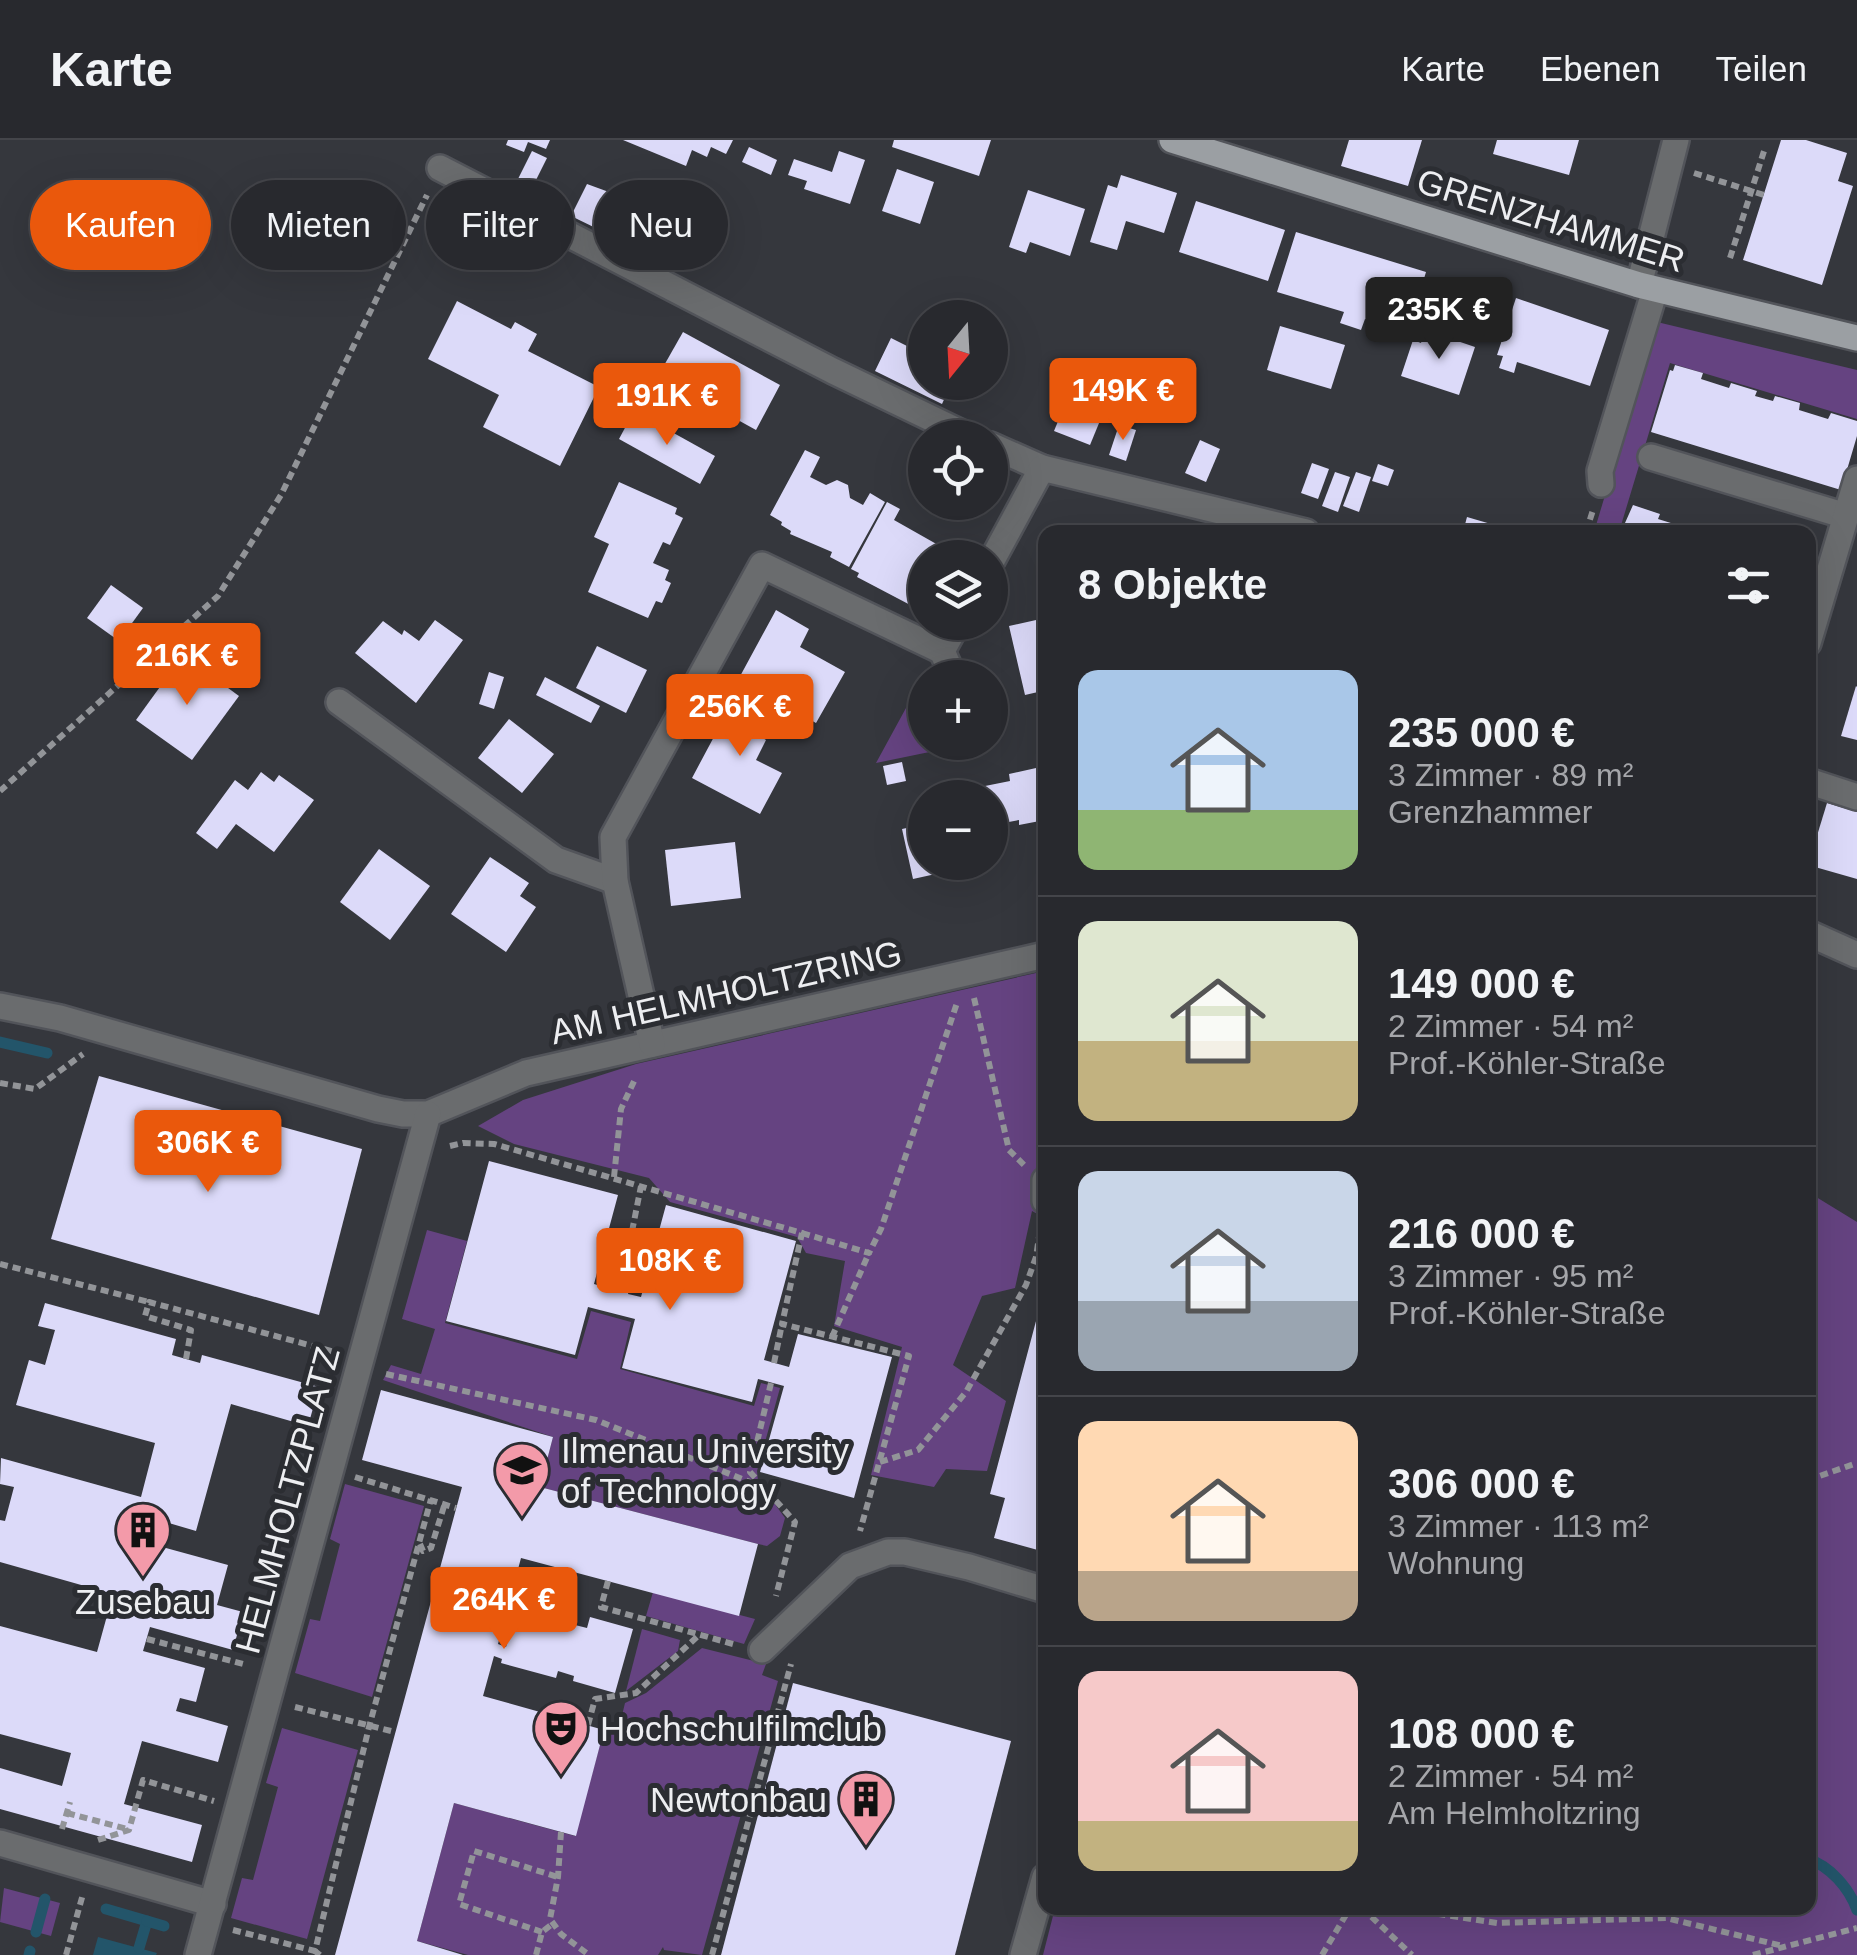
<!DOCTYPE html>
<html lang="de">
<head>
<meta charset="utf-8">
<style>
  body { margin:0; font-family:Helvetica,sans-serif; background:#34353a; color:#f1f3f6; height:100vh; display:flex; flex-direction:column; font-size:38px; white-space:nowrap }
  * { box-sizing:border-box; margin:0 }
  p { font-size:32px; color:#a5a6aa }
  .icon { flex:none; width:55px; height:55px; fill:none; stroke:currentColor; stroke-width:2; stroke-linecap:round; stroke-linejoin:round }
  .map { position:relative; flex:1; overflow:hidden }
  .drawer { position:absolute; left:1038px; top:385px; width:778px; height:1390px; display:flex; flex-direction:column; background:#28292e; border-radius:20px; box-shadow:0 10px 40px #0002,0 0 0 2px #44454a }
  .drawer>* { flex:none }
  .banner { position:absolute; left:30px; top:40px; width:858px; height:90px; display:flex; gap:20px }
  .needle { width:65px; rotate:198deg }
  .tools { position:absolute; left:908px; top:160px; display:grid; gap:20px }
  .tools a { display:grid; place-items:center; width:100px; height:100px; border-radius:50%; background:#28292e; box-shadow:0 10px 40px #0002,0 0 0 2px #44454a; font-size:50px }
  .price { position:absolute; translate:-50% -85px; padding:0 22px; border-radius:10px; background:#ea580c; color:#fff; font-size:32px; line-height:65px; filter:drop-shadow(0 2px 5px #0008) }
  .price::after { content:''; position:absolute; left:50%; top:60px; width:30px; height:22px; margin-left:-15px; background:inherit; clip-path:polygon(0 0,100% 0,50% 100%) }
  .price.current { background:#222; color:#fff }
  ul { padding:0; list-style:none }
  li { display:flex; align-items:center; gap:30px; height:250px; padding:0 40px }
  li+li { border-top:2px solid #44454a }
  li span { display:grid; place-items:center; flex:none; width:280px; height:200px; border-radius:20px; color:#555 }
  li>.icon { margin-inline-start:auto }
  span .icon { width:120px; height:120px; fill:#fffc; stroke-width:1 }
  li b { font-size:42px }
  h2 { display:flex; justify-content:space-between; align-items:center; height:120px; padding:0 40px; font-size:42px }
  .pill { padding:0 35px; border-radius:45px; background:#28292e; box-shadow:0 10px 40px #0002,0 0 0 2px #44454a; font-size:35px; line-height:90px }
  .pill.current { background:#ea580c; color:#fff }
  header { display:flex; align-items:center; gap:60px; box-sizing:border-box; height:140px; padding:0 50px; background:#28292e; border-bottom:2px solid #44454a }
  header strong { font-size:48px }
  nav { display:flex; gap:55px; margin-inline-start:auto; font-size:35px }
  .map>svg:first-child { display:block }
  .green { fill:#654381 }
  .water { fill:#23556a }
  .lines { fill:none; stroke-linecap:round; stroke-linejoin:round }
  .stream { stroke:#23556a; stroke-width:11 }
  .building { fill:#dcdaf9 }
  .minor-casing { stroke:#52545a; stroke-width:30 }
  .major-casing { stroke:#52545a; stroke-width:30 }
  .path { stroke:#929498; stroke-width:6; stroke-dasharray:8 5; stroke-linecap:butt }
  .minor { stroke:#6a6c6e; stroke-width:25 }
  .major { stroke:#9b9fa3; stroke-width:25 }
  .labels { text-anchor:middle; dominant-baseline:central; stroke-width:10; stroke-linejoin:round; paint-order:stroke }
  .street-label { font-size:35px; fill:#edeef1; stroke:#2b2d32 }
  .poi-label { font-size:35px; fill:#edeef1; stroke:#2b2d32; text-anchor:start }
</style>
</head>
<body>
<header>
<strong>Karte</strong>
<nav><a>Karte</a><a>Ebenen</a><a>Teilen</a></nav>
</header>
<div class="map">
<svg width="1857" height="1815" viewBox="0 0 1857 1815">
  <rect width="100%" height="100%" fill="#35373d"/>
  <g class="green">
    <polygon points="1657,182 1857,230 1857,279 1670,223 1619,392 1594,392"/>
    <polygon points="924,535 929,537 925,538 925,602 947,603 949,608 876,623"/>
    <polygon points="1045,831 1045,1078 1032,1071 1015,1148 982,1156 953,1225 1006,1261 987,1331 946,1329 934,1347 871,1335 902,1207 834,1186 845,1121 806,1113 797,1097 670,1062 649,1038 514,1004 478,986 523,960 636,924"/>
    <polygon points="1808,1052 1857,1082 1857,1815 1043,1815 1055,1768 1808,1768"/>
    <polygon points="427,1090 467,1101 445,1183 577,1219 591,1171 631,1182 620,1229 754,1266 761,1243 780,1248 757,1331 758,1341 785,1378 780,1396 767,1406 758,1404 540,1347 553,1297 383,1240 391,1225 421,1234 435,1189 402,1179"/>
    <polygon points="345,1344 424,1366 372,1557 295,1533 310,1479 320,1481 340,1404 330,1399"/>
    <polygon points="653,1452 755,1479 744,1504 646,1476"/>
    <polygon points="642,1489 680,1500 678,1511 626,1551"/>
    <polygon points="702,1508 766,1524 762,1535 778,1541 702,1815 664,1810 663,1807 658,1815 468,1815 417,1801 454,1663 575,1696 604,1590 618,1592 625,1563 646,1553"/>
    <polygon points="282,1588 358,1610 307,1799 231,1778 242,1738 253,1740 278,1647 266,1643"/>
    <polygon points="4,1748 60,1763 51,1796 0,1782"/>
  </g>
  <polygon class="water" points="98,1797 157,1813 156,1815 93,1815"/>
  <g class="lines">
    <g class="stream">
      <polyline points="0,902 47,913"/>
      <path d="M1808 1719C1830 1726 1849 1748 1857 1770"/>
      <polyline points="106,1769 147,1781 139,1808"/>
      <polyline points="147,1781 164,1786"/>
      <polyline points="36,1792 45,1759"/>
      <polyline points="29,1815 30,1811"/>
    </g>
  </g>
  <g class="building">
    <polygon points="508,0 550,0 546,9 528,2 524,12 506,5"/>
    <polygon points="623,0 733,0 726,14 711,7 707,17 692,10 686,26"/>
    <polygon points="894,0 991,0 979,36 892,7"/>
    <polygon points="1349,0 1422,0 1408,46 1341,26"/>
    <polygon points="1497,0 1579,0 1569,35 1493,14"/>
    <polygon points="1781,0 1806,0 1847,13 1838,41 1853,46 1822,145 1743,120"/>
    <polygon points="749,7 777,20 771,35 742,22"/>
    <polygon points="532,11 547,18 532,48 517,41"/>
    <polygon points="839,11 865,20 850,64 804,49 807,41 788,35 794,19 832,32"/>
    <polygon points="897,29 934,42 920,84 882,71"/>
    <polygon points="1121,35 1177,53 1164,93 1126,81 1117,110 1090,102 1108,45 1117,48"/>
    <polygon points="587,44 628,59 610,95 571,76"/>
    <polygon points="1028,50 1085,69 1070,116 1030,102 1026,113 1009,107"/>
    <polygon points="1196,61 1285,90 1268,141 1179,112"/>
    <polygon points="1296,92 1426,132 1408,192 1365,179 1361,190 1340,183 1344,172 1277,152"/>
    <polygon points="1516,158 1609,190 1590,246 1517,222 1514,233 1499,228 1503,216 1497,215"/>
    <polygon points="457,161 511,189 515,182 537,194 528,211 599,247 560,326 483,287 499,255 428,219"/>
    <polygon points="1280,186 1345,205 1331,249 1267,230"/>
    <polygon points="1425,190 1475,207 1459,255 1401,236 1413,200 1421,203"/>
    <polygon points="683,192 780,245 756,290 658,236"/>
    <polygon points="891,198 925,215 925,242 952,242 942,264 875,231"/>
    <polygon points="1675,225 1703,233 1701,239 1729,248 1731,243 1757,251 1755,256 1773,261 1775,256 1800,263 1799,270 1828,279 1831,273 1857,281 1857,296 1841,350 1651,292 1670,230 1673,231"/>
    <polygon points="1075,240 1111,254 1090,305 1054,291"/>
    <polygon points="634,271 715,316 700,344 619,299"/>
    <polygon points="1119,285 1136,290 1126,321 1109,315"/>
    <polygon points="1200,300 1220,309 1206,342 1185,333"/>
    <polygon points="805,310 820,317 810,337 826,345 837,340 848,345 850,358 863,365 870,353 885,362 849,427 830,417 832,412 790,394 791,391 781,385 782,382 770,375"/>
    <polygon points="1312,323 1329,329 1318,359 1301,353"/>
    <polygon points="1378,324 1394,330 1388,346 1372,341"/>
    <polygon points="1335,332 1350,337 1338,372 1322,366"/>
    <polygon points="1356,332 1371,337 1359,372 1343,366"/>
    <polygon points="619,342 677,368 675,374 683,378 670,405 663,402 653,423 669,430 665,440 671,443 662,463 656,461 648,478 588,452 609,404 594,397"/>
    <polygon points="887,362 900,369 894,380 947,410 943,418 925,418 925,451 916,468 857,437 859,433 851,429"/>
    <polygon points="1633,365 1660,374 1658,379 1687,388 1688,383 1717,392 1621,392"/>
    <polygon points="1467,377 1508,389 1507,392 1463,392"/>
    <polygon points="1808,419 1816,421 1814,428 1817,428 1808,457"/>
    <polygon points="111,445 143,468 119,501 87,478"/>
    <polygon points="776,470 809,489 800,507 845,532 816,583 738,540"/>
    <polygon points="1045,478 1045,576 1043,577 1038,552 1025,555 1009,486"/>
    <polygon points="435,480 463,500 416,563 355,513 383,481 402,495 404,490 419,501"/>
    <polygon points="597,506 647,530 626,573 576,548"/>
    <polygon points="183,515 239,556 192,620 136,580"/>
    <polygon points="489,532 504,537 494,569 479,564"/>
    <polygon points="545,537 600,566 591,583 536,555"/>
    <polygon points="1856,546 1857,547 1857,600 1841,596"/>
    <polygon points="741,558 773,575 761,597 766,600 756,620 782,633 760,674 692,638 724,578 730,581"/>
    <polygon points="509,579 554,614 522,653 478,618"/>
    <polygon points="902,622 906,641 887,645 883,626"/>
    <polygon points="1045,626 1045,680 1019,685 1019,680 993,685 990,658 987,658 985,646 1010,641 1009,634"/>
    <polygon points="261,632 274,642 279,635 314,660 274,712 236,684 217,709 196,693 235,640 248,650"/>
    <polygon points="1827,663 1857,672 1857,739 1808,725"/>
    <polygon points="925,684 925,722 981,724 913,739 902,689"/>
    <polygon points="735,702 741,758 671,766 665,710"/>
    <polygon points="379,709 430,746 390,800 340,762"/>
    <polygon points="490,717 529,743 520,756 536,767 506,812 451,774"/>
    <polygon points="99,936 362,1009 319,1175 51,1099"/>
    <polygon points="489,1021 618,1055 594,1144 611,1149 613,1140 622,1142 630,1145 628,1154 641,1157 666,1065 796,1101 764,1220 789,1227 798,1194 892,1217 854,1358 760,1332 784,1246 758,1239 752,1262 622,1228 635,1179 588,1167 575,1215 446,1181"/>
    <polygon points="1044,1151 1045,1151 1045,1412 994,1398 1005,1358 990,1354"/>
    <polygon points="45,1163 176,1199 172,1215 200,1223 202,1215 319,1247 308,1286 231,1264 196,1391 162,1381 155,1405 228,1425 217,1465 243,1472 233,1510 150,1487 143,1511 205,1528 196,1562 180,1558 176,1571 228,1586 218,1622 142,1601 124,1664 202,1685 192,1722 0,1669 0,1628 62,1646 71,1613 0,1594 0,1486 97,1512 113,1454 0,1422 0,1380 5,1381 14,1347 0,1344 1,1318 141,1357 155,1303 16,1265 29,1220 45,1225 55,1190 38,1186"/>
    <polygon points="381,1250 553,1297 540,1347 758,1404 739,1476 521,1418 498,1504 506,1507 519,1460 573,1475 571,1484 587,1488 590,1477 633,1489 615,1553 573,1541 574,1536 558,1531 556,1538 501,1523 502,1519 494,1516 483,1556 604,1590 576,1696 454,1663 417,1801 463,1815 335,1815 462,1347 362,1320"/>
    <polygon points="793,1543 1011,1601 955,1815 721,1815"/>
  </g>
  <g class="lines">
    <g class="minor-casing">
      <g id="minor">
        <polyline points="440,28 833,231 972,298"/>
        <polyline points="1639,145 1676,0"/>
        <polyline points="990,305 1042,328"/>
        <polyline points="1651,317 1846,376"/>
        <polyline points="1601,344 1600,331 1655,150"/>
        <polyline points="990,424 1042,328 1306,392"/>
        <polyline points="1808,503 1857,339"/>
        <polyline points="942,511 954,538"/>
        <polyline points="339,562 556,720 615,741"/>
        <polyline points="1808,641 1857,657"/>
        <polyline points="1808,793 1857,815"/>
        <polyline points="0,866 60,878 378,969 403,974 428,974 526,933 1045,815"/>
        <polyline points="652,904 615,741 613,697 762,425 942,511 958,482"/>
        <polyline points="1045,1040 1045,1061"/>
        <polyline points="762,1510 850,1426 888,1412 905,1412 969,1427 1045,1450"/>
        <polyline points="0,1703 213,1764"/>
        <polyline points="198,1815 428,974"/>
        <polyline points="1023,1815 1045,1737"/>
      </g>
    </g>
    <g class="major-casing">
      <polyline id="major" points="1172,0 1639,145 1857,198"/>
    </g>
    <g class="path">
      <polyline points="1694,33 1764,55"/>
      <polyline points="1730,118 1765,8"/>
      <polyline points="1586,392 1593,370"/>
      <polyline points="0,651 218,456 281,355 427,55"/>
      <polyline points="974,858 1009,1010 1024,1025"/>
      <polyline points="0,943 35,949 83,914"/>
      <polyline points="450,1006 463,1003 494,1004 802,1093 782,1184 909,1216 860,1391"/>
      <polyline points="614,1037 621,969 636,937"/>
      <polyline points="802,1093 869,1113 881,1089 957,863"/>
      <polyline points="0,1124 149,1162"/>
      <polyline points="622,1142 641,1046"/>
      <polyline points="832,1197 869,1113"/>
      <polyline points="186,1219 191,1190 145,1176 149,1162 335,1212"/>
      <polyline points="774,1223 782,1184"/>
      <polyline points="386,1234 596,1280 762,1347"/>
      <polyline points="771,1243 750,1332 795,1382 776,1456"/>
      <polyline points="880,1322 918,1310 966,1252 1026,1145 1036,1117 1040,1090"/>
      <polyline points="355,1337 456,1368"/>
      <polyline points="1808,1340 1857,1323"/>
      <polyline points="420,1404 423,1411 431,1408 445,1363"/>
      <polyline points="608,1441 601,1467 733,1504"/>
      <polyline points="147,1499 247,1525"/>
      <polyline points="295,1567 395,1592"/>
      <polyline points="588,1585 595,1559 636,1553 698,1496"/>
      <polyline points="67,1673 127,1689"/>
      <polyline points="62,1689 70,1662"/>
      <polyline points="561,1692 558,1737 550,1779 561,1794 589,1815"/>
      <polyline points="98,1700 129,1690 143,1640 214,1661"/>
      <polyline points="1362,1768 1412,1815"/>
      <polyline points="1399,1768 1497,1783 1666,1778 1783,1806"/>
      <polyline points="233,1790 315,1811 314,1814"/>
      <polyline points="542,1792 459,1764 474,1711 558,1737"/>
      <polyline points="66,1815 83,1754"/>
      <polyline points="320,1815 315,1811 369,1587 431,1359"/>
      <polyline points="536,1815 542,1792 551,1785"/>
      <polyline points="712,1815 791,1524"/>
      <polyline points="1322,1815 1350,1768"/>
      <polyline points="1753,1815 1857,1788"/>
    </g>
    <use href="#minor" class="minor"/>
    <use href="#major" class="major"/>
  </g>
  <defs>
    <g id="university-pin" transform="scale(2.875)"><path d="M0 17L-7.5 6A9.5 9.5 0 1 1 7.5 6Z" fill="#f39aa9" stroke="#2b2d32"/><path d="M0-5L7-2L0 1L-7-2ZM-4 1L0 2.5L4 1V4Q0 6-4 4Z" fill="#111"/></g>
    <g id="building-pin" transform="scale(2.875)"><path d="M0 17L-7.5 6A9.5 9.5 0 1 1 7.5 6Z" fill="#f39aa9" stroke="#2b2d32"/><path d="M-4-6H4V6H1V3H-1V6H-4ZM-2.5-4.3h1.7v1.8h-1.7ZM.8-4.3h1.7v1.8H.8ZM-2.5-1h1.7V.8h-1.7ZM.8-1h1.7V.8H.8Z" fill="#111"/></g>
    <g id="theatre-pin" transform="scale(2.875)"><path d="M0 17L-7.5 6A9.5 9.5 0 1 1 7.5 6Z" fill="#f39aa9" stroke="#2b2d32"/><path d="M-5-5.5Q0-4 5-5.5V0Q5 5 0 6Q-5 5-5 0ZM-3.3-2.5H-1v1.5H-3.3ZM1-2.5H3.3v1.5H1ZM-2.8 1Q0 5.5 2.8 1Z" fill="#111"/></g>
  </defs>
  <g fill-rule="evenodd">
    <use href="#university-pin" x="522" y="1330"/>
    <use href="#building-pin" x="143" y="1390"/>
    <use href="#theatre-pin" x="561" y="1588"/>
    <use href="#building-pin" x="866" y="1659"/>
  </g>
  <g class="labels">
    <g class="street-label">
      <text transform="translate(1551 80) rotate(17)">GRENZHAMMER</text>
      <text transform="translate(726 852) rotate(-13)">AM HELMHOLTZRING</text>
      <text transform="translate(287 1360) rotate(-75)">HELMHOLTZPLATZ</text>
    </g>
    <g class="poi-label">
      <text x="561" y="1310">Ilmenau University<tspan x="561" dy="40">of Technology</tspan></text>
      <text x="143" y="1461" text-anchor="middle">Zusebau</text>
      <text x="600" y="1588">Hochschulfilmclub</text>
      <text x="827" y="1659" text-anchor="end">Newtonbau</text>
    </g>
  </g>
</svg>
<div class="tools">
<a><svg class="needle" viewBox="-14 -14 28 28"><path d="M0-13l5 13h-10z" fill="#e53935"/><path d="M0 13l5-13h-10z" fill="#a5a6aa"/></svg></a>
<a><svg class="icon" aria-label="locate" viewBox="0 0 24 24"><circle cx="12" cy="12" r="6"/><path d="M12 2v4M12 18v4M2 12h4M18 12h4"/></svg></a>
<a><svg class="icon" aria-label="layers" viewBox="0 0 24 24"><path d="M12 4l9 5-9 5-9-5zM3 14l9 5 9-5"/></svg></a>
<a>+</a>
<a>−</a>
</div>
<b class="price current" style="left:1439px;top:222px">235K €</b>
<b class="price" style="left:1123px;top:303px">149K €</b>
<b class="price" style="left:667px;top:308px">191K €</b>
<b class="price" style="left:187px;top:568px">216K €</b>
<b class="price" style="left:740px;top:619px">256K €</b>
<b class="price" style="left:208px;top:1055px">306K €</b>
<b class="price" style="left:670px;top:1173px">108K €</b>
<b class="price" style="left:504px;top:1512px">264K €</b>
<div class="banner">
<a class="pill current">Kaufen</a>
<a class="pill">Mieten</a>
<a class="pill">Filter</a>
<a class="pill">Neu</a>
</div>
<section class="drawer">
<h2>8 Objekte<svg class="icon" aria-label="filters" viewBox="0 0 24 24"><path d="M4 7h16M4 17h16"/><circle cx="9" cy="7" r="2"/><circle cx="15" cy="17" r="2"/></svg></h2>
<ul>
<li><span style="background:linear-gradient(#a9c7e8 70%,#8fb573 0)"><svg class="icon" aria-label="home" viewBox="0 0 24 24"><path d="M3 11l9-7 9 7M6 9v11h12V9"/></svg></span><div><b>235 000 €</b><p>3 Zimmer · 89 m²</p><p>Grenzhammer</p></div></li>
<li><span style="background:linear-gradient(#dfe7d0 60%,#c2b280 0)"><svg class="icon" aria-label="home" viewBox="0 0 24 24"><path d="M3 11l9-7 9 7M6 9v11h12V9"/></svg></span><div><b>149 000 €</b><p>2 Zimmer · 54 m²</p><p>Prof.-Köhler-Straße</p></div></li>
<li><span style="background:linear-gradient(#c9d6e8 65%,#9aa5b1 0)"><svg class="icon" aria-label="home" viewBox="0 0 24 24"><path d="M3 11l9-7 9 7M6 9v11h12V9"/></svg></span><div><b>216 000 €</b><p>3 Zimmer · 95 m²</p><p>Prof.-Köhler-Straße</p></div></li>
<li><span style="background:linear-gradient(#ffd9b3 75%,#b9a48a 0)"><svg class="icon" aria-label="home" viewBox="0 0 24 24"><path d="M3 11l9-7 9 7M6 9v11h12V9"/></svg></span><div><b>306 000 €</b><p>3 Zimmer · 113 m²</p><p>Wohnung</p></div></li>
<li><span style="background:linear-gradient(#f6c9c9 75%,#c2b280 0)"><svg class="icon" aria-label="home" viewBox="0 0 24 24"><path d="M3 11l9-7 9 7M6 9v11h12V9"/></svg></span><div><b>108 000 €</b><p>2 Zimmer · 54 m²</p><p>Am Helmholtzring</p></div></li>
</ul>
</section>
</div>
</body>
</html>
